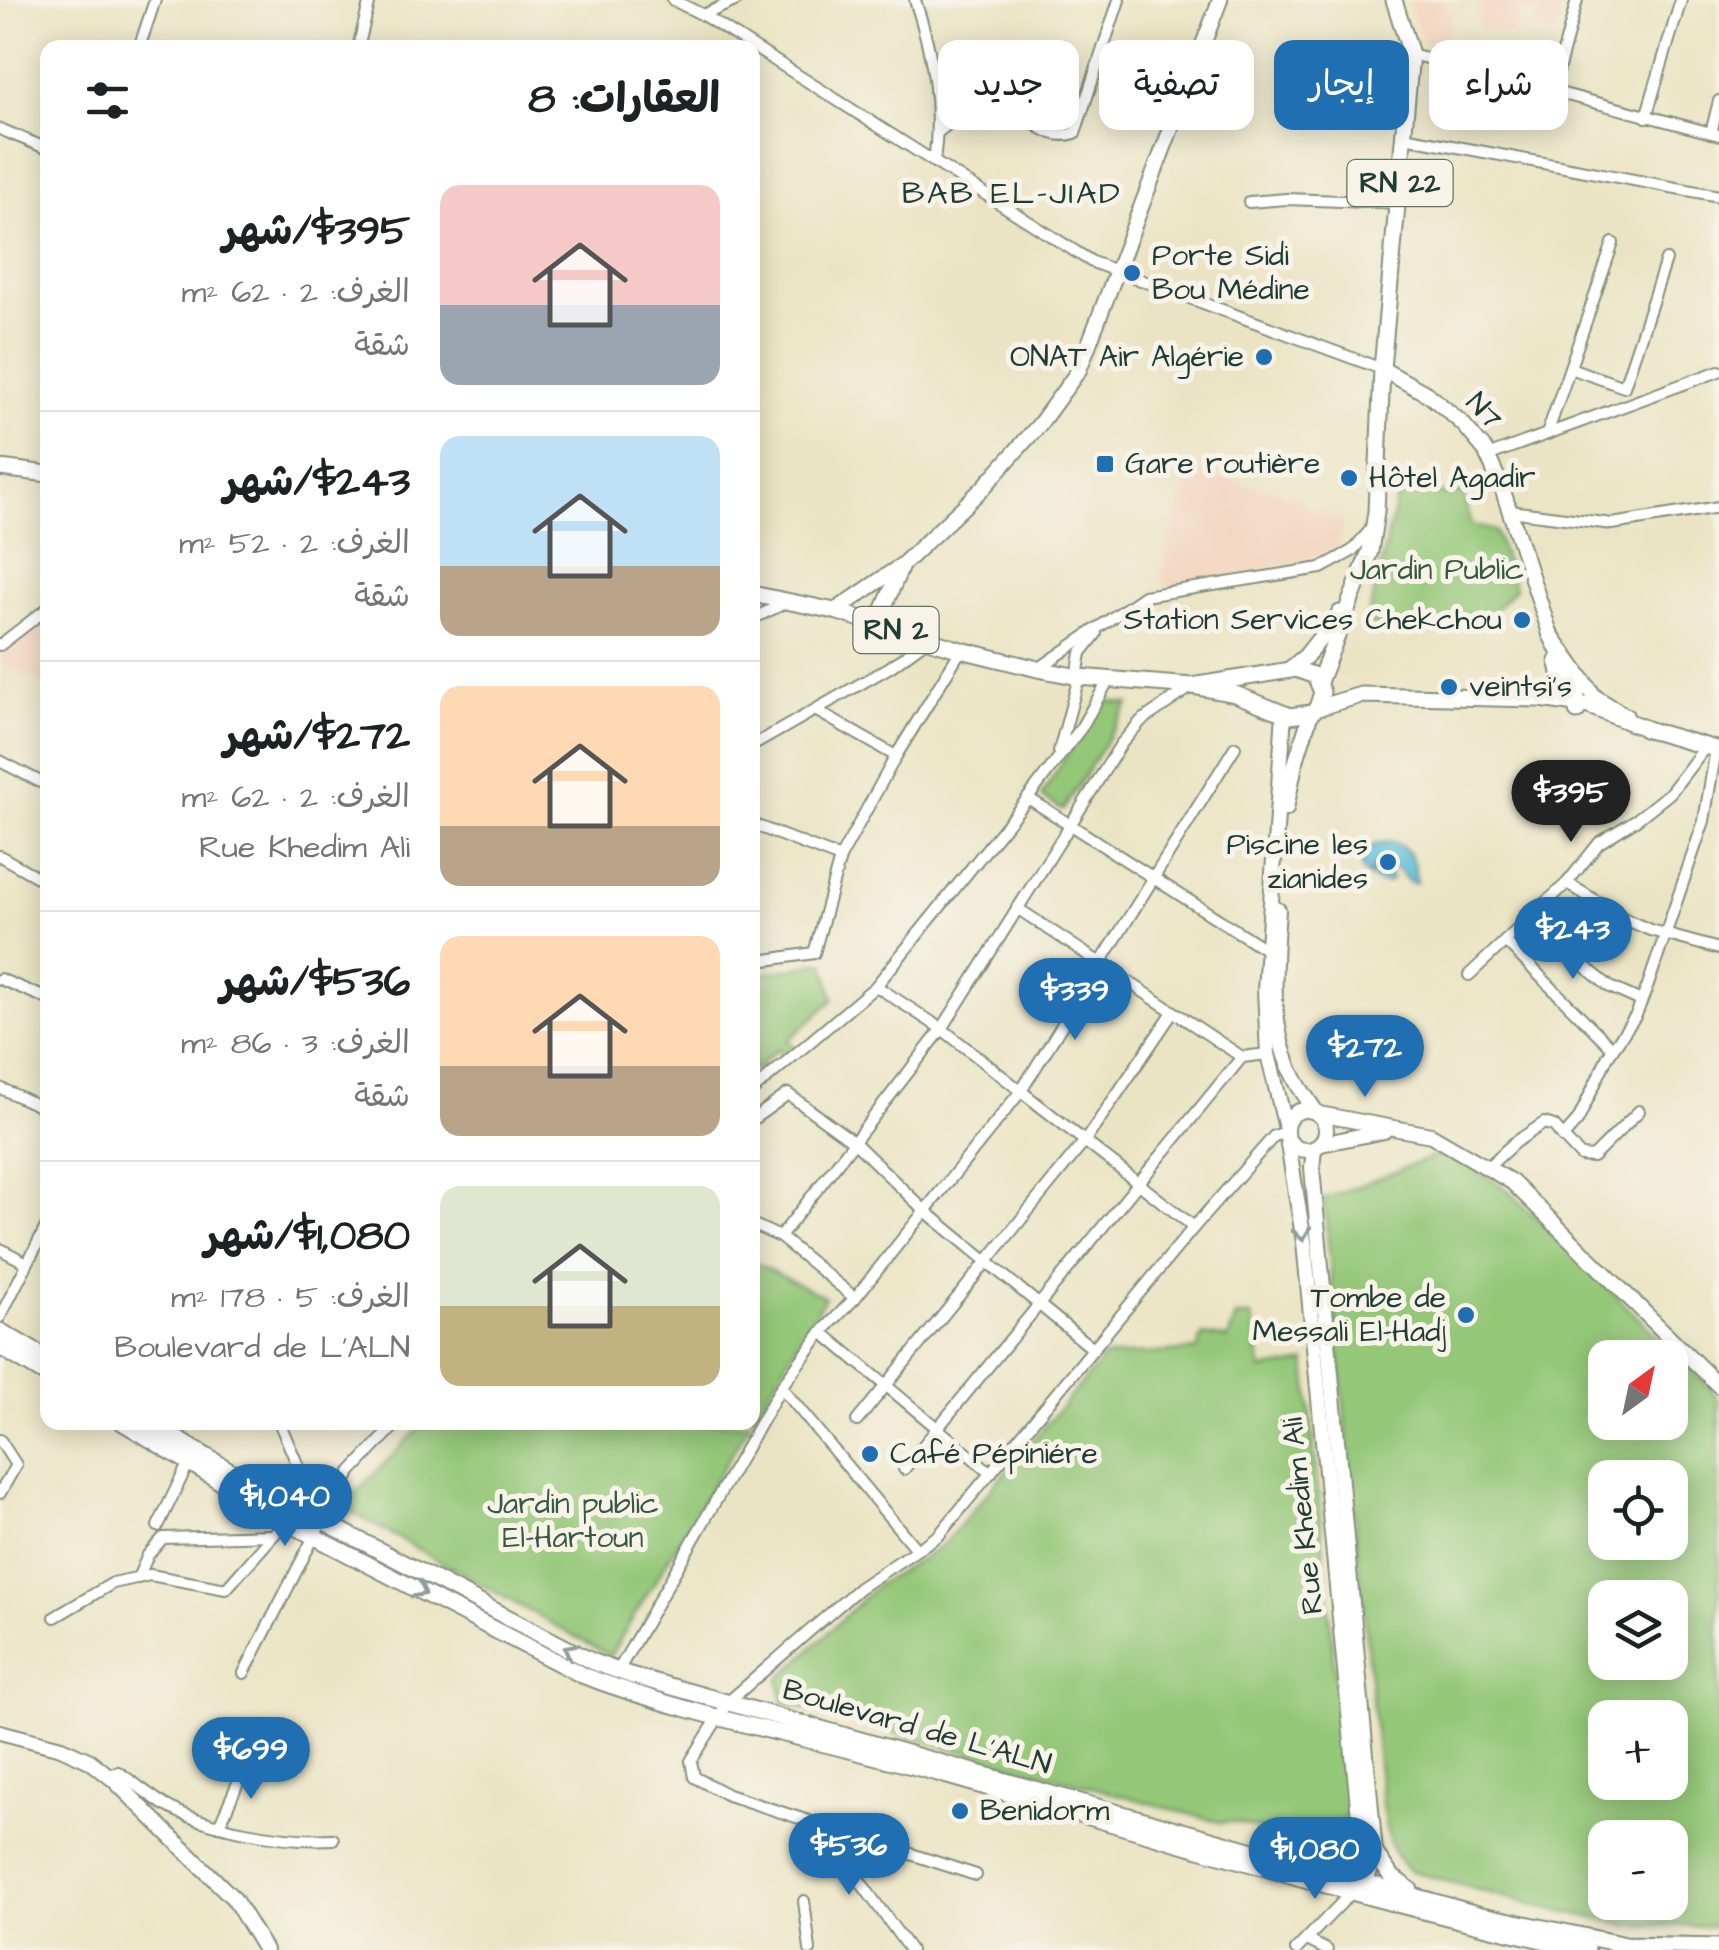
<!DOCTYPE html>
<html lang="ar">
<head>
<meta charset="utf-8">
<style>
  body { margin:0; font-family:"Architects Daughter","Playpen Sans Arabic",sans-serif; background:#f6f6f6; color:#202124; direction:rtl; height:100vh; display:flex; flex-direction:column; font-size:38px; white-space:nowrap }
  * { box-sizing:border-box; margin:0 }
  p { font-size:32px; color:#757577 }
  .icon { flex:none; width:55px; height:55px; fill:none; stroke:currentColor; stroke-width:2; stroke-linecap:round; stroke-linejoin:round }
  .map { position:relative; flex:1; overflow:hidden; direction:ltr }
  .details { position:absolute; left:40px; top:40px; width:720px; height:1390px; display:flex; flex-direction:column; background:#fff; border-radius:20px; box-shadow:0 5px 25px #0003; direction:rtl }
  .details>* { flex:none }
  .guide { position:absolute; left:790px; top:40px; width:778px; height:90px; direction:rtl; display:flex; gap:20px }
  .needle { width:65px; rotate:33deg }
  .buttons { position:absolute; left:1588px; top:1340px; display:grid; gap:20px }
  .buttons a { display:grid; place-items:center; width:100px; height:100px; border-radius:20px; background:#fff; box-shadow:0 5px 25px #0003; font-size:50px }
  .price { position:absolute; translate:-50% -85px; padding:0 22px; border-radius:35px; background:#1f6fb2; color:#fff; font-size:32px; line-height:65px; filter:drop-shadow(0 2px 5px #0008) }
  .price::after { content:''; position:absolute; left:50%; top:60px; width:30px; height:22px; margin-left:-15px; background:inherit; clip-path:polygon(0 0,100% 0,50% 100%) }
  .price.selected { background:#222; color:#fff }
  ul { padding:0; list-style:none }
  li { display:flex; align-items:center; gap:30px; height:250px; padding:0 40px }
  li+li { border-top:2px solid #e0e0e0 }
  li span { display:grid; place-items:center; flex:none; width:280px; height:200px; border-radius:20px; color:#555 }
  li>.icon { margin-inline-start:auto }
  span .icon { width:120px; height:120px; fill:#fffc; stroke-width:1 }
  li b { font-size:42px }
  h2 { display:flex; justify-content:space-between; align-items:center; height:120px; padding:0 40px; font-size:42px }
  .tag { padding:0 35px; border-radius:20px; background:#fff; box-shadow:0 5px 25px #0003; font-size:35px; line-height:90px }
  .tag.selected { background:#1f6fb2; color:#fff }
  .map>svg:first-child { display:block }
  .built { fill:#f3d4be }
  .green { fill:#94c778; stroke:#5a8256; stroke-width:2.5; fill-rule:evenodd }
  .water { fill:#5abcd8; stroke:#3c7c86; stroke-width:2.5 }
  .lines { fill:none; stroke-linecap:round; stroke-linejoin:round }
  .street-casing { stroke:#85907c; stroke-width:14 }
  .secondary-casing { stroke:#85907c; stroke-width:18 }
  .primary-casing { stroke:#85907c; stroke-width:19 }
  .street { stroke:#fff; stroke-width:10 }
  .secondary { stroke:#fff; stroke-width:14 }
  .primary { stroke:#fff; stroke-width:15 }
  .oneway { stroke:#8f9e9a }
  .poi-dot { fill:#1f6fb2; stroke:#f7f3e8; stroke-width:4 }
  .labels { text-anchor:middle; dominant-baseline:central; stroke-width:10; stroke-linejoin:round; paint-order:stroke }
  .shield { fill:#f7f3e8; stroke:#60746a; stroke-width:2.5 }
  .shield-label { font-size:28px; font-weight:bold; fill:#1f3d34 }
  .poi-label { font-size:30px; fill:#1f3d34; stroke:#f7f3e8; text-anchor:start }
  .street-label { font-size:30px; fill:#1f3d34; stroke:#f7f3e8 }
  .park-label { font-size:30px; fill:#365942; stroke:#f7f3e8 }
  .neighbourhood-label { font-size:32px; letter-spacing:2.5px; fill:#1f3d34; stroke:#f7f3e8 }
</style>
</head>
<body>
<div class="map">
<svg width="1719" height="1950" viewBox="0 0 1719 1950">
  <rect width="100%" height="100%" fill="#f7f3e8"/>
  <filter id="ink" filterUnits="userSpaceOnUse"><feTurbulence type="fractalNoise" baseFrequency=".01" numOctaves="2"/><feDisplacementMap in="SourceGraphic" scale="20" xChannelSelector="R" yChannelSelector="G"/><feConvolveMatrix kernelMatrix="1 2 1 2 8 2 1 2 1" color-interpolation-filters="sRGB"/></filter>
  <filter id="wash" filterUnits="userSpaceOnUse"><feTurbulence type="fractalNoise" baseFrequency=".0048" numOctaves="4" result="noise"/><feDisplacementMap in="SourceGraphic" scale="40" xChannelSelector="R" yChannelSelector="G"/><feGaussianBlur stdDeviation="2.25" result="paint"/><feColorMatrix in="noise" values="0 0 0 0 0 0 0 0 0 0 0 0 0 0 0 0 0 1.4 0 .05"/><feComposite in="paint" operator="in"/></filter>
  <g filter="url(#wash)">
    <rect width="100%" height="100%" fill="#ebe4c4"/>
    <g class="built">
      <polygon points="1408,0 1446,0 1444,9 1453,12 1442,52 1421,44"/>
      <polygon points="1475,0 1564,0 1556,34 1537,29 1533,13 1520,10 1513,36 1476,26 1481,2"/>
      <polygon points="1191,470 1303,499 1303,506 1344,519 1338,548 1297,562 1170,588 1160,576"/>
      <polygon points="47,621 47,686 0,662 0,656"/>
    </g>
    <g class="green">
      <polygon points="1463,493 1471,525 1495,531 1515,589 1481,623 1366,625 1398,494"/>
      <polygon points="1101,700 1129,704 1063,810 1041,796"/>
      <polygon points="824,962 834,999 788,1040 795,1048 786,1058 778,1049 761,1064 764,1069 761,1071 757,1067 753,1071 753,976"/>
      <path d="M1446 1152 1507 1189 1710 1388 1719 1401V1926L1628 1925 1537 1906 1410 1871C1388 1853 1386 1830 1382 1804L1324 1199ZM1605 1358H1670V1422H1605ZM1605 1478H1670V1542H1605ZM1605 1598H1670V1662H1605ZM1605 1718H1670V1782H1605ZM1605 1838H1670V1902H1605Z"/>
      <polygon points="753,1262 825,1297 753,1418"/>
      <path d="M1236 1317H1252L1262 1370 1306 1362 1348 1815 1307 1849C1286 1842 1241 1817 1222 1823L783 1702 779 1680 877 1585 942 1546 1104 1357 1197 1350 1203 1335 1228 1339Z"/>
      <polygon points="424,1423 424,1422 750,1423 610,1656 342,1507"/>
    </g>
    <path class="water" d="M1393 842C1411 849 1416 864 1416 883L1409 882C1399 870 1392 864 1375 865L1369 875 1376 871 1387 872 1392 878 1388 882C1375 883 1368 879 1361 867 1363 847 1373 842 1393 842Z"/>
  </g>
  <g filter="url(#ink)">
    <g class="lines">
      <g class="street-casing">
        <g id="street">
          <polyline points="673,0 703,15 1092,262 1382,369"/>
          <path d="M915 0C933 54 942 106 934 162"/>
          <polyline points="703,15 737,0"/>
          <polyline points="139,48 155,0"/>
          <polyline points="358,48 370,0"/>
          <polyline points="1411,54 1719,135"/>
          <polyline points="1553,90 1577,0"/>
          <path d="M1000 93C1021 111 1045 143 1075 133L1119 0"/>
          <polyline points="1646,117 1681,0"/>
          <polyline points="0,129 48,149"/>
          <polyline points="938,132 983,97 1000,93 1037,74"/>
          <polyline points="1711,133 1719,101"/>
          <polyline points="1404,137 1719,196"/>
          <polyline points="1249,202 1286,199 1398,203"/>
          <polyline points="1570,368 1624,387 1666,260"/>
          <polyline points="1547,434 1613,243"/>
          <polyline points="1487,456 1719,371"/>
          <polyline points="1510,511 1612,524 1719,507"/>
          <polyline points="752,619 787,602"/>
          <polyline points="0,645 48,608"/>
          <polyline points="1038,669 1144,596 1321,568 1352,551 1372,528"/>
          <polyline points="1077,677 1081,653 1096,634"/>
          <polyline points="815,710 896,756"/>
          <polyline points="752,746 890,667 927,640"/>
          <polyline points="1059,751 1079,677"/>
          <polyline points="0,761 48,786"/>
          <polyline points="1028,798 1265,949"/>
          <polyline points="752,824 840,858"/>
          <polyline points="0,856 48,883"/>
          <polyline points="1567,883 1627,920 1650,930 1719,949"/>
          <polyline points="1017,908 1242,1057 1268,1054"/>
          <polyline points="1527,920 1610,987 1641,1001"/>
          <polyline points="1505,941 1612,1048"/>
          <polyline points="752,962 814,953 840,858 896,756 961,650"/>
          <polyline points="1469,975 1567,883 1599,843 1637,819 1670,793 1706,746"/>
          <polyline points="0,979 48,999"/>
          <polyline points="876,986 942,1029 1194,1227"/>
          <polyline points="0,1088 48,1110"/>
          <polyline points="752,1091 876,986 1028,798 1081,728 1108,681"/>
          <polyline points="752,1120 788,1094 854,1142 924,1210 1093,1349"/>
          <polyline points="1563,1137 1581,1156 1593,1157 1639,1111"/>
          <polyline points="1488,1167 1514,1143 1544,1123 1554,1126 1563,1137 1578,1120 1608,1056 1636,1015 1648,985 1704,821 1716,749"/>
          <polyline points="752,1224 780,1237 855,1298"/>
          <polyline points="780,1237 942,1029 1121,744 1141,721 1191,687"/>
          <polyline points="0,1249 27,1263"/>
          <polyline points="0,1317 48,1223"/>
          <polyline points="822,1332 991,1473"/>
          <polyline points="781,1387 916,1549"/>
          <polyline points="857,1421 1085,1141 1173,1012"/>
          <polyline points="0,1440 16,1465 0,1493"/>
          <polyline points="904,1469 1242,1057"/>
          <polyline points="322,1521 351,1472 398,1422"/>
          <polyline points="158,1526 188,1464"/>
          <polyline points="138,1578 148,1555 163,1538 273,1535"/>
          <polyline points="55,1617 113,1583 150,1575 226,1589 286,1521"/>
          <polyline points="618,1671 781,1387 822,1332 855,1298 1021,1091 1235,747"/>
          <polyline points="244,1673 322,1521 279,1422"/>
          <path d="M108 1775 118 1772C133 1782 148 1794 163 1804 206 1829 284 1842 333 1839"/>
          <polyline points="819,1825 910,1950"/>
          <polyline points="219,1826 247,1762"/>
          <polyline points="976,1875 728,1795 694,1777 691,1761 728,1702 859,1588 939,1535 1194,1227 1274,1136 1286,1132"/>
          <polyline points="804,1901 810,1950"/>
          <polyline points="1307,1940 1327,1950"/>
          <polyline points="1296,1950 1352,1892"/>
        </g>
      </g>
      <g class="secondary-casing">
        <g id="secondary">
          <polyline points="1382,369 1429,395 1463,424 1485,450 1502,488 1550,633 1595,697 1626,716"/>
          <polyline points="835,611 902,565 983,488 1039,425 1079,370 1220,0"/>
          <polyline points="877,624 902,565"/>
          <polyline points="1284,713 1265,990 1268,1054 1286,1128"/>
          <polyline points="1286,809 1295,764 1311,713"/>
          <path d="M1278 910C1274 965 1268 1029 1295 1079 1301 1091 1309 1101 1316 1112"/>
          <circle cx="1306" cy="1130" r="20"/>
          <polyline points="1319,1114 1431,1135 1512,1182 1719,1386"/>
          <polyline points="1287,1138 1304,1242 1360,1827 1341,1885"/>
          <polyline points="1321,1144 1384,1131"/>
          <polyline points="1314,1149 1312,1168 1375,1853 1363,1893"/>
          <polyline points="0,1732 61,1748 90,1761 114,1780 234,1899 265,1950"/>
        </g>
      </g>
      <g class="primary-casing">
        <g id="primary">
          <polyline points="0,468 48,474"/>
          <polyline points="752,594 835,611 961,650 1038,669 1079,677 1192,686 1235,694 1290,716 1311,713 1317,708 1322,692 1315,676 1296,669 1192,686"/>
          <polyline points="1550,633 1577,689 1577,711"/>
          <polyline points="1289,670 1306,656 1340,613"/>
          <polyline points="1319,682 1370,551 1376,512 1382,369 1411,54 1394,0"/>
          <path d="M1541 699 1553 695C1562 682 1562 676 1557 661"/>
          <polyline points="1317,708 1361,695 1541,699 1589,706 1652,731"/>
          <polyline points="1645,729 1719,750"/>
          <polyline points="0,1331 48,1359"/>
          <polyline points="0,1347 48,1376"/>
          <path d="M122 1422 292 1525 582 1675C699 1719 822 1740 941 1774 1155 1835 1369 1903 1587 1950"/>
          <polyline points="149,1422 254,1485 593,1662 630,1675 1477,1914 1626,1945 1719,1947"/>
          <polyline points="1375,1853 1391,1876 1410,1890"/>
        </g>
      </g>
      <use href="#street" class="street"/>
      <use href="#secondary" class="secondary"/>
      <use href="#primary" class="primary"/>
    </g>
    <defs><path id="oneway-chevron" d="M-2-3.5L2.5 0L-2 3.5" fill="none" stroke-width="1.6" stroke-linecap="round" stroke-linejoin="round" transform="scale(2.5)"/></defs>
    <g class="oneway">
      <use href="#oneway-chevron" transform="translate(1302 1234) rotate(82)"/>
      <use href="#oneway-chevron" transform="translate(420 1591) rotate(28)"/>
      <use href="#oneway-chevron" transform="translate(570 1650) rotate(-152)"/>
    </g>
  </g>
  <g class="poi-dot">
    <circle cx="1132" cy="273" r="10"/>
    <circle cx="1264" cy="357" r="10"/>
    <rect x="1095" y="454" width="20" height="20" rx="5"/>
    <circle cx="1349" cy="478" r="10"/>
    <circle cx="1522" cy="620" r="10"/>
    <circle cx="1449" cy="687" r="10"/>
    <circle cx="1388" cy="862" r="10"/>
    <circle cx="1466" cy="1315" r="10"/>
    <circle cx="870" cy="1454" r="10"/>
    <circle cx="960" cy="1811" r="10"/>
  </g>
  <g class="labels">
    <g class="shield">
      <rect x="1347.5" y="160" width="105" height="46" rx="8"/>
      <rect x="853.5" y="607" width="85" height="46" rx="8"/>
    </g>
    <g class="shield-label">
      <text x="1400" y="183">RN 22</text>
      <text x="896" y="630">RN 2</text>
    </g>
    <g class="poi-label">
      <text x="1152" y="256">Porte Sidi<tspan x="1152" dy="34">Bou Médine</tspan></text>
      <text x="1244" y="357" text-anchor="end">ONAT Air Algérie</text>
      <text x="1125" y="464">Gare routière</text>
      <text x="1369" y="478">Hôtel Agadir</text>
      <text x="1502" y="620" text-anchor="end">Station Services Chekchou</text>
      <text x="1469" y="687">veintsi's</text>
      <text x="1368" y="845" text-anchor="end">Piscine les<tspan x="1368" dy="34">zianides</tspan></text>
      <text x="1446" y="1298" text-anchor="end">Tombe de<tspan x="1446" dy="34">Messali El-Hadj</tspan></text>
      <text x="890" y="1454">Café Pépiniére</text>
      <text x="980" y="1811">Benidorm</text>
    </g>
    <g class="street-label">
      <text transform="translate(1484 411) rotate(47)">N7</text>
      <text transform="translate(1303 1516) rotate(-96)">Rue Khedim Ali</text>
      <text transform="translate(917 1727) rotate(16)">Boulevard de L'ALN</text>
    </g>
    <g class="park-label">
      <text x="1437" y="570">Jardin Public</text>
      <text x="573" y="1504">Jardin public<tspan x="573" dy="34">El-Hartoun</tspan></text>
    </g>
    <g class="neighbourhood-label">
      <text x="1012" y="193">BAB EL-JIAD</text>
    </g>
  </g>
</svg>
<div class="buttons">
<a><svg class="needle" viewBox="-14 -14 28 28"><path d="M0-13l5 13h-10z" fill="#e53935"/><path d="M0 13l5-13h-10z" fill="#757577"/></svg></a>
<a><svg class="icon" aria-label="locate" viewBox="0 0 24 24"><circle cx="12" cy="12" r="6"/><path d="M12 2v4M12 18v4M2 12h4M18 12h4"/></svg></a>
<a><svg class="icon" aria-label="layers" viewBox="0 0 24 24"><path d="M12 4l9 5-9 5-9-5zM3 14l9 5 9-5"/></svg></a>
<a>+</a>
<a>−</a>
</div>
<b class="price selected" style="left:1571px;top:845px">$395</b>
<b class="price" style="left:1573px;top:982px">$243</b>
<b class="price" style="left:1075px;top:1043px">$339</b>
<b class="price" style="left:1365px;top:1100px">$272</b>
<b class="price" style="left:285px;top:1549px">$1,040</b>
<b class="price" style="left:251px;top:1802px">$699</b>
<b class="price" style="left:849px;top:1898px">$536</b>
<b class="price" style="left:1315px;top:1902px">$1,080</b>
<div class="guide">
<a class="tag">شراء</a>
<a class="tag selected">إيجار</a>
<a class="tag">تصفية</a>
<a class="tag">جديد</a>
</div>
<section class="details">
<h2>العقارات: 8<svg class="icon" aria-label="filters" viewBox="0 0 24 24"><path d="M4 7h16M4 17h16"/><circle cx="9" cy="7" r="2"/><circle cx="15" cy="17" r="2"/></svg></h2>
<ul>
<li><span style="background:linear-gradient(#f6c9c9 60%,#9aa5b1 0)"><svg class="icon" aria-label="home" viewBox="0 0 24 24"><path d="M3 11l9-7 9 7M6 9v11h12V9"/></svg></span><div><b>$395/شهر</b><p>الغرف: 2 · 62 m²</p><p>شقة</p></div></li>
<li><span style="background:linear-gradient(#bfe0f5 65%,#b9a48a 0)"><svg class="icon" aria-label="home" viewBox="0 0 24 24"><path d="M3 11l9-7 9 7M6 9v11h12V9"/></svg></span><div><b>$243/شهر</b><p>الغرف: 2 · 52 m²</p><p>شقة</p></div></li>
<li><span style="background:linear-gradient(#ffd9b3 70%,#b9a48a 0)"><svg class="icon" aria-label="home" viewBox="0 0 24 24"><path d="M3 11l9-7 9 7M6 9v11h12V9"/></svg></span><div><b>$272/شهر</b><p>الغرف: 2 · 62 m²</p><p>Rue Khedim Ali</p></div></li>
<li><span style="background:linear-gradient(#ffd9b3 65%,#b9a48a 0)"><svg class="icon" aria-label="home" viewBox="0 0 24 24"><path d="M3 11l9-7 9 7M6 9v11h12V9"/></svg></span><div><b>$536/شهر</b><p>الغرف: 3 · 86 m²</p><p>شقة</p></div></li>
<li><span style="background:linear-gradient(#dfe7d0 60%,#c2b280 0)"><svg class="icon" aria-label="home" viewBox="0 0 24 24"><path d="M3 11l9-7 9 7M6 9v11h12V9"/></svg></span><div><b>$1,080/شهر</b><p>الغرف: 5 · 178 m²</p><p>Boulevard de L'ALN</p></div></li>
</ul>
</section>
</div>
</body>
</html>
